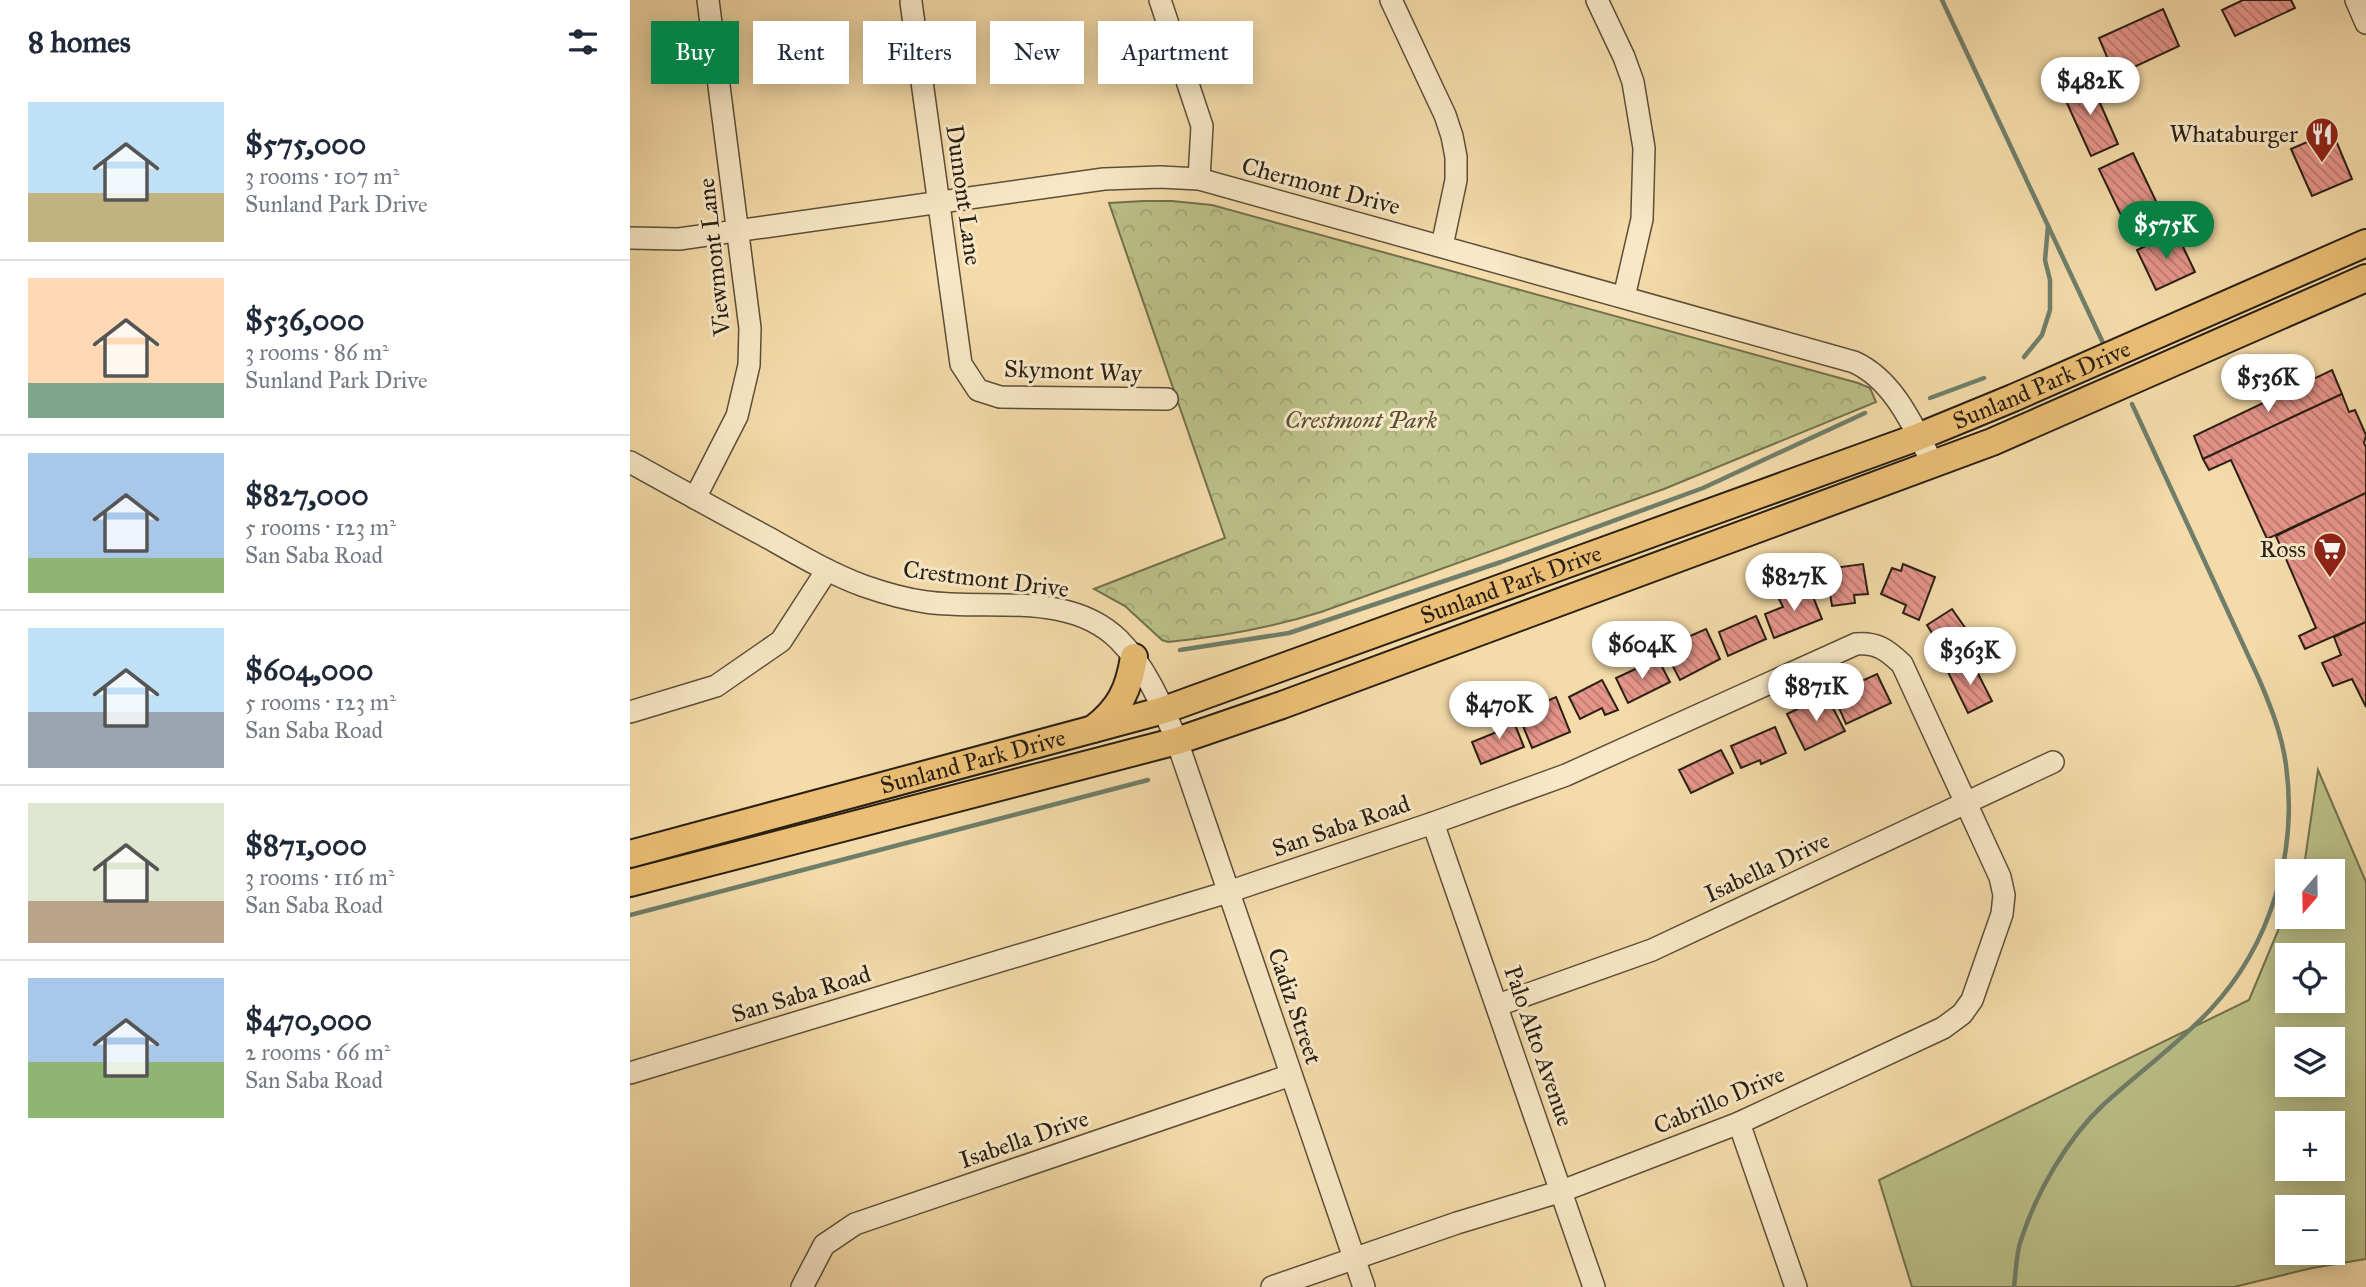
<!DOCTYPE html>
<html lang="en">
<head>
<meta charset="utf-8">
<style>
  body { margin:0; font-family:"IM FELL Great Primer",serif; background:#f6f6f7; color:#1f2937; height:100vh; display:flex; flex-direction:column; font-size:26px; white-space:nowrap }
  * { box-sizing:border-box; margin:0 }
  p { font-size:23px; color:#747a83 }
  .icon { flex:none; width:38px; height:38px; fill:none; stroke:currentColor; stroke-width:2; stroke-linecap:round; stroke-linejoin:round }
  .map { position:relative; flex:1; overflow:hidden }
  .details { display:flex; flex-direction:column; background:#fff; width:630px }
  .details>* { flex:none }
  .banner { position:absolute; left:21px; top:21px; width:665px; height:63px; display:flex; gap:14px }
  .needle { width:46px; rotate:200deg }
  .buttons { position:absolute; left:1645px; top:859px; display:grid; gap:14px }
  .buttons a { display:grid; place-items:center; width:70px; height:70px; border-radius:0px; background:#fff; box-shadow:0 4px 18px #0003; font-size:35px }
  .price { position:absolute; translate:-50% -60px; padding:0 16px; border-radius:24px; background:#fff; color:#222; font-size:23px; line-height:46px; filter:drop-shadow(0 2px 4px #0008) }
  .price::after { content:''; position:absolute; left:50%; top:42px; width:21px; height:16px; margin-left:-10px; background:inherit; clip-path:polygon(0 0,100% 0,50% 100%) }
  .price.on { background:#0b8043; color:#fff }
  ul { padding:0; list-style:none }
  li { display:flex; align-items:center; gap:21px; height:175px; padding:0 28px }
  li+li { border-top:2px solid #e0e1e3 }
  li span { display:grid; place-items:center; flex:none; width:196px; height:140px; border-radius:0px; color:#555 }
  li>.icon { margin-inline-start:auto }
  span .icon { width:84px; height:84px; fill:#fffc; stroke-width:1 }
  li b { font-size:30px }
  h2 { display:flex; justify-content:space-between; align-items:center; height:84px; padding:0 28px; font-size:30px }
  .chip { padding:0 24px; border-radius:0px; background:#fff; box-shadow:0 4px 18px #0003; font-size:24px; line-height:63px }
  .chip.on { background:#0b8043; color:#fff }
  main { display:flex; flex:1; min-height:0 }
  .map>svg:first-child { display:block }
  .green { fill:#bbc088; stroke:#72704e; stroke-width:2; fill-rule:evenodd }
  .forest { fill:url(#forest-crowns); stroke:#72704e; stroke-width:2 }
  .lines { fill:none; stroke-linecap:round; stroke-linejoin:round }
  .stream { stroke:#6f7e6a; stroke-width:4.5 }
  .building { fill:url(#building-back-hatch); stroke:#2a2014; stroke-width:2 }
  .minor-casing { stroke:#5c4f39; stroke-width:24 }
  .major-casing { stroke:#2a2014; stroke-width:30 }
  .minor { stroke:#f8e8c7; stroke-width:21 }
  .major { stroke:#eabe74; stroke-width:26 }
  .labels { text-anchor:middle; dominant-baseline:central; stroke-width:6; stroke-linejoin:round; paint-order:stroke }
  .poi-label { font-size:24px; fill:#2a2014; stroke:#f8e8c7; text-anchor:end }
  .street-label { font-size:24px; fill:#2a2014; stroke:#f8e8c7 }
  .park-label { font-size:24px; font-style:italic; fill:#565037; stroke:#f8e8c7 }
</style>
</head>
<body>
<main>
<section class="details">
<h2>8 homes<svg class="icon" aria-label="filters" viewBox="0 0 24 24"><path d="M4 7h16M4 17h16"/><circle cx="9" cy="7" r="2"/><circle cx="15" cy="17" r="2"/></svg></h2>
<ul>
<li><span style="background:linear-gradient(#bfe0f5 65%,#c2b280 0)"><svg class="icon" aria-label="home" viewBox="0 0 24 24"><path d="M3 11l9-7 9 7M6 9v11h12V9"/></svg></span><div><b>$575,000</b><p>3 rooms · 107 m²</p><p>Sunland Park Drive</p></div></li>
<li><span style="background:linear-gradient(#ffd9b3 75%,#7fa58c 0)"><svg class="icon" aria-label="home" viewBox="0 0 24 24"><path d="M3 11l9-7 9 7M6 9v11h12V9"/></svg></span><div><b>$536,000</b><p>3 rooms · 86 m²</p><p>Sunland Park Drive</p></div></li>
<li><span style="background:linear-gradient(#a9c7e8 75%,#8fb573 0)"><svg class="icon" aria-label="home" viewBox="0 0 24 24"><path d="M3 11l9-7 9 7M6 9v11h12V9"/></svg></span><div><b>$827,000</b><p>5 rooms · 123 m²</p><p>San Saba Road</p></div></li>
<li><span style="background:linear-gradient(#bfe0f5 60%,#9aa5b1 0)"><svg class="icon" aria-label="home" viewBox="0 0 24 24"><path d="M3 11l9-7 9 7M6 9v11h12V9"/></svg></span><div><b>$604,000</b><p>5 rooms · 123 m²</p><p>San Saba Road</p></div></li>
<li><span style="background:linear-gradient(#dfe7d0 70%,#b9a48a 0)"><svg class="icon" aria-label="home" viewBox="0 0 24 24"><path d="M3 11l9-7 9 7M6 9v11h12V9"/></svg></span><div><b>$871,000</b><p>3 rooms · 116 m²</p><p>San Saba Road</p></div></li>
<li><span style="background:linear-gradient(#a9c7e8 60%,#8fb573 0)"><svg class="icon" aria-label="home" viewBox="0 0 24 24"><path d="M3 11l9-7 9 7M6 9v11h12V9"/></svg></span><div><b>$470,000</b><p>2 rooms · 66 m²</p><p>San Saba Road</p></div></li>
</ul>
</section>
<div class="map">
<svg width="1736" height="1287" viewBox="0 0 1736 1287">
  <defs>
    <pattern id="forest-crowns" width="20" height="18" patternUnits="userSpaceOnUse" patternTransform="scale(1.75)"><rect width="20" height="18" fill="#bbc088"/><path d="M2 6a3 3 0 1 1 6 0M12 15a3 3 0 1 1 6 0" fill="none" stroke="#a1a574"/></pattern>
    <pattern id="building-back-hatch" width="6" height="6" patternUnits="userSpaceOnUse" patternTransform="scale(1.75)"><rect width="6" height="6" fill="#e6958b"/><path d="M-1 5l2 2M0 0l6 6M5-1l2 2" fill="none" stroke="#bb7970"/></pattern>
  </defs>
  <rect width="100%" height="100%" fill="#f4dba9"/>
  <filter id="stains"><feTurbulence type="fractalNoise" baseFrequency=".00286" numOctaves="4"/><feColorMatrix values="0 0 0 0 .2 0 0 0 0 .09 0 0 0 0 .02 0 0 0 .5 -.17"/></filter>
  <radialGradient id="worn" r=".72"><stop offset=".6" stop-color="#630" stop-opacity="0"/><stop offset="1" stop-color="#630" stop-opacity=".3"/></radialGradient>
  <path class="green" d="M1688 770 1736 882V1259L1682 1268 1604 1287H1282L1249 1180 1619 1000 1657 909V917H1703V872L1671 871 1675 860ZM1657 956H1703V1001H1657ZM1657 1040H1703V1085H1657ZM1657 1124H1703V1169H1657ZM1657 1208H1703V1253H1657Z"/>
  <path class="forest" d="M514 201H542L582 205 1228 383 1240 388 1246 402 1034 489 691 612C640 628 590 637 538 642L532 640 495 606 464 589 595 538 479 203Z"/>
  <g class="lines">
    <g class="stream">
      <polyline points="1312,0 1474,345"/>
      <polyline points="1394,357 1412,335 1420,310 1420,280 1415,260 1418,226"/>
      <polyline points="1300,398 1354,378"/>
      <polyline points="550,650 659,633 871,562 1073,488 1235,413"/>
      <polyline points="0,915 518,780"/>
      <path d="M1384 1287C1386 1272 1386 1254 1391 1240 1406 1193 1437 1139 1473 1105 1508 1073 1547 1045 1580 1010 1641 945 1668 853 1656 765 1652 735 1641 707 1629 679L1502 404"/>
    </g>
  </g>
  <g class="building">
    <polygon points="1613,0 1661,0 1665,8 1605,36 1592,10"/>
    <polygon points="1533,9 1549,46 1485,76 1469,38"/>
    <polygon points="1459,78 1488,144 1461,156 1431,90"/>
    <polygon points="1702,131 1722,179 1682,196 1661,149"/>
    <polygon points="1503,153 1534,218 1500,234 1469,169"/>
    <polygon points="1546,232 1565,272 1526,290 1507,250"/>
    <polygon points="1702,370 1712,394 1573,459 1564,436"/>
    <polygon points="1712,394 1719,412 1725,410 1736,435 1734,443 1736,447 1736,493 1637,539 1601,460 1579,470 1573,459"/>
    <polygon points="1736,493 1736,622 1675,649 1669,636 1686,628 1646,536"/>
    <polygon points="1233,564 1238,594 1224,595 1225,603 1202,606 1196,569"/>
    <polygon points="1273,564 1305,577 1289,620 1273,613 1276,605 1251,594 1262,568 1271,571"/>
    <polygon points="1179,587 1192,619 1144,638 1135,614 1153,607 1149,599"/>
    <polygon points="1322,609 1338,632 1329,637 1338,650 1319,661 1297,625"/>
    <polygon points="1126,616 1136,639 1098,656 1089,632"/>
    <polygon points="1736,622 1736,707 1722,679 1703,686 1692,663 1711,655 1704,637"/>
    <polygon points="1076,629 1090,659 1050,680 1037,655 1056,645 1053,639"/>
    <polygon points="1341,660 1362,701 1338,713 1318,672"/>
    <polygon points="1029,661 1040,682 998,703 986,678 1014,665 1016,668"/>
    <polygon points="1247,674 1261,703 1216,724 1203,694"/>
    <polygon points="972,680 988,710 975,715 972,708 950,719 939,697"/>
    <polygon points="1196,695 1215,731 1175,750 1157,714"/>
    <polygon points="926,697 940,732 902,748 891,721 914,712 910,704"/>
    <polygon points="881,715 894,747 851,764 842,742 867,732 863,723"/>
    <polygon points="1145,727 1156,753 1131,764 1130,760 1111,768 1101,746"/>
    <polygon points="1091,750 1103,773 1061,793 1049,770"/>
  </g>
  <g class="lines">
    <g class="minor-casing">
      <g id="minor">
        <polyline points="530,0 572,126 569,179"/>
        <polyline points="761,0 815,115 822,136 826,157 826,180 812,246"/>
        <polyline points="967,0 994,57 1003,82 1014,148 1012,219 994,297"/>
        <polyline points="1726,0 1736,23"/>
        <polyline points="281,2 331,364 348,390 370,397 537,399"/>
        <path d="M0 238 49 239 474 179 530 177 569 179 1224 362C1264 380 1283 426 1303 464"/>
        <path d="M0 462C45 487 90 512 135 536 167 554 199 573 234 586 254 593 275 599 296 602 358 611 439 590 489 640 516 667 532 706 547 741L734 1287"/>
        <polyline points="65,498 107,416 119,365 120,328 78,0"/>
        <polyline points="0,712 86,686 151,641 197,570"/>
        <polyline points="803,823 964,1287"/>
        <polyline points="868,1005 1022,950 1423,762"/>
        <path d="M0 1073 598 892 803 823 936 775 1226 644C1247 642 1257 650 1272 664L1370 877 1374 895 1372 914 1342 1000 1332 1014 1313 1028 1109 1123 932 1191 827 1223 642 1287"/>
        <polyline points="1109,1123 1166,1287"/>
        <polyline points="172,1287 194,1245 225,1224 661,1075"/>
      </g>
    </g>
    <g class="major-casing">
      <g id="major">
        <path d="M463 729C490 709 499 689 504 657"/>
        <path id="s1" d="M0 854 534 710 1288 437 1383 398 1736 243"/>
        <polyline points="0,883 547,741 652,705 1362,442 1736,278"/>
      </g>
    </g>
    <use href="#minor" class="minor"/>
    <use href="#major" class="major"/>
  </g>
  <defs>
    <g id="restaurant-pin" transform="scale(1.75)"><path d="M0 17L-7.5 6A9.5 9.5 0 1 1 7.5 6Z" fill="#8f2418" stroke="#f8e8c7"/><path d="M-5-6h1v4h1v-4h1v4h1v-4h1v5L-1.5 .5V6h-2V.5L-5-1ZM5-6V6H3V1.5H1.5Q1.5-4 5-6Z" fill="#fff"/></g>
    <g id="supermarket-pin" transform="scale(1.75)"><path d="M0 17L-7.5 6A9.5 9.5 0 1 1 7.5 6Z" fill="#8f2418" stroke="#f8e8c7"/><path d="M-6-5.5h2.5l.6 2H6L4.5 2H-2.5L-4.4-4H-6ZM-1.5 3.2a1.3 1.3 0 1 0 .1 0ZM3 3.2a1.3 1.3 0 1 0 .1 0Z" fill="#fff"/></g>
  </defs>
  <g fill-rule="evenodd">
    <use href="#restaurant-pin" x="1692" y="134"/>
    <use href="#supermarket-pin" x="1700" y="549"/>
  </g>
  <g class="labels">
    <g class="poi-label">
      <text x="1668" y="134">Whataburger</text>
      <text x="1676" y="549">Ross</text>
    </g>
    <g class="street-label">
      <text transform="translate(691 186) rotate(15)">Chermont Drive</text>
      <text transform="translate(334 195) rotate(82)">Dumont Lane</text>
      <text transform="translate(84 257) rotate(-96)">Viewmont Lane</text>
      <text transform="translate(443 371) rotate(2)">Skymont Way</text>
      <text stroke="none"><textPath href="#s1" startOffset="1489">Sunland Park Drive</textPath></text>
      <text transform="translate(356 579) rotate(7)">Crestmont Drive</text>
      <text stroke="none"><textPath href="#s1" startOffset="922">Sunland Park Drive</textPath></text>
      <text stroke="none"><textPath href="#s1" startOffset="355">Sunland Park Drive</textPath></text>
      <text transform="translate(711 826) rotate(-19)">San Saba Road</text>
      <text transform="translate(1137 867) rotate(-25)">Isabella Drive</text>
      <text transform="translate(171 994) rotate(-17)">San Saba Road</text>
      <text transform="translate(665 1006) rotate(71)">Cadiz Street</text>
      <text transform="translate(909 1046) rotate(71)">Palo Alto Avenue</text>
      <text transform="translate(1089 1100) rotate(-23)">Cabrillo Drive</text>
      <text transform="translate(394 1139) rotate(-19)">Isabella Drive</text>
    </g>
    <g class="park-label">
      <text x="731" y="420">Crestmont Park</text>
    </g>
  </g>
  <rect width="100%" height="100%" filter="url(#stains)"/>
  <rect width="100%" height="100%" fill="url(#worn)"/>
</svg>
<div class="buttons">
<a><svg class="needle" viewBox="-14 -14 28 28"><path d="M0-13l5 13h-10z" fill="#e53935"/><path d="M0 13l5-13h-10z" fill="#747a83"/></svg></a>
<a><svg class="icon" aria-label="locate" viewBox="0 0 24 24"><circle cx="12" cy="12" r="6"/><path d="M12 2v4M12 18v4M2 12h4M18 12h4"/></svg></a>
<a><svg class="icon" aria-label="layers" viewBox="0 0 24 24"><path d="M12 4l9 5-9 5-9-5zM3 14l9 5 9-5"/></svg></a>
<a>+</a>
<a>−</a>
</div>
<b class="price" style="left:1460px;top:117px">$482K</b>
<b class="price on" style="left:1536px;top:261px">$575K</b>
<b class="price" style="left:1638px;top:414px">$536K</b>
<b class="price" style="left:1164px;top:613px">$827K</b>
<b class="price" style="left:1012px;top:681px">$604K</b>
<b class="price" style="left:1340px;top:687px">$363K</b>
<b class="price" style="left:1186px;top:723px">$871K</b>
<b class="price" style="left:869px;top:741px">$470K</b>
<div class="banner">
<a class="chip on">Buy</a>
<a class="chip">Rent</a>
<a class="chip">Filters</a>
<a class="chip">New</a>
<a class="chip">Apartment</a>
</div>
</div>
</main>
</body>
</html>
